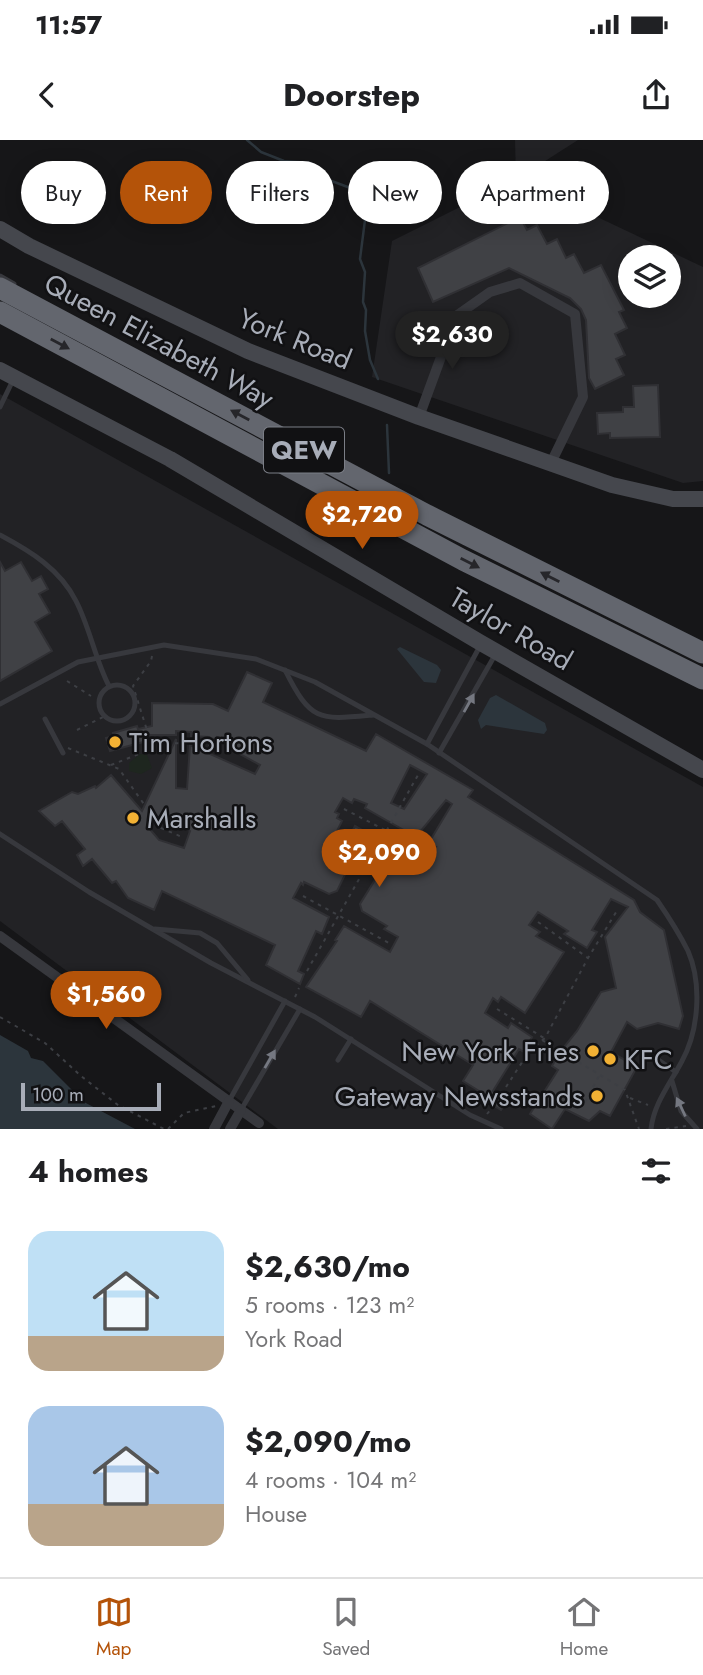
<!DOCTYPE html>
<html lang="en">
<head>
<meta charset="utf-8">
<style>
  body { margin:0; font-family:Jost,sans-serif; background:#f6f6f6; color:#202124; height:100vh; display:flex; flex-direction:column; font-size:26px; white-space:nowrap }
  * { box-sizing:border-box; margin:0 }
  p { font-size:23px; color:#757577 }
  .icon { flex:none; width:38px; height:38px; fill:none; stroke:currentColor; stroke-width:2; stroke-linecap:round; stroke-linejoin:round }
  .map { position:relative; height:989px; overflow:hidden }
  .drawer { display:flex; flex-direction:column; background:#fff; flex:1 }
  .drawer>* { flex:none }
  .banner { position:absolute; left:21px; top:21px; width:662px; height:63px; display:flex; gap:14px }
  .buttons { position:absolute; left:618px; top:105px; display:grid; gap:14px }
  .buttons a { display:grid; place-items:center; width:63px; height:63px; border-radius:50%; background:#fff; box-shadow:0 4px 18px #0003; font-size:35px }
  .scale { position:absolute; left:21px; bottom:18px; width:140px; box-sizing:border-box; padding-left:7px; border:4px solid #a8adb8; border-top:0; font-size:19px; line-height:24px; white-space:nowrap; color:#a8adb8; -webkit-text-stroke:5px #111113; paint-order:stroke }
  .price { position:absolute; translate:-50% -60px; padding:0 16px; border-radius:24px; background:#b45309; color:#fff; font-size:23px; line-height:46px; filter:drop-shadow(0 2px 4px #0008) }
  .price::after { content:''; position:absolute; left:50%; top:42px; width:21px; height:16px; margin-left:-10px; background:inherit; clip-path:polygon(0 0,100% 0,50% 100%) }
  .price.current { background:#222; color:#fff }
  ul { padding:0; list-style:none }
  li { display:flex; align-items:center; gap:21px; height:175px; padding:0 28px }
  li span { display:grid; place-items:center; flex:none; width:196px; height:140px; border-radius:21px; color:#555 }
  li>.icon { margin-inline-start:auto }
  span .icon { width:84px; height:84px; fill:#fffc; stroke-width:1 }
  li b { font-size:30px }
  h2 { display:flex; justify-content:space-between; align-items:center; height:84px; padding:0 28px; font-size:30px }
  .chip { padding:0 24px; border-radius:32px; background:#fff; box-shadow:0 4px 18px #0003; font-size:24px; line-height:63px }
  .chip.current { background:#b45309; color:#fff }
  .status { display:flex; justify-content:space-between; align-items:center; height:49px; padding:0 35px; background:#fff; direction:ltr }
  .status svg { height:19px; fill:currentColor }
  header { display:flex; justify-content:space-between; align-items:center; height:91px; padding:0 28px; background:#fff; font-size:32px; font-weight:700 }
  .tab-bar { display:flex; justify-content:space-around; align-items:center; height:98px; border-top:2px solid #e0e0e0; background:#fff; font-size:19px; color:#757577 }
  .tab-bar a { display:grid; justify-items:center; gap:4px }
  .tab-bar .current { color:#b45309 }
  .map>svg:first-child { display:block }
  .built { fill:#222225; fill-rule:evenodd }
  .green { fill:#1e261f }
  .water { fill:#2c353c }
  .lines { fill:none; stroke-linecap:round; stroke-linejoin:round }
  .stream { stroke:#2c353c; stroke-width:2.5 }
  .building { fill:#404145; stroke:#303034; stroke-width:2; fill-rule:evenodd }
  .path { stroke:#3d3f44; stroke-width:2; stroke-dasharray:3.5 5; stroke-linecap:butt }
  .lane { stroke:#37383d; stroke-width:5 }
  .street { stroke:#37383d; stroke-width:10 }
  .secondary { stroke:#45474d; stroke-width:16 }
  .highway { stroke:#63666e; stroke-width:21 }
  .oneway { fill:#26262a }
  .oneway2 { fill:#757881 }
  .poi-dot { fill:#f2b134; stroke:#111113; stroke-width:2.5 }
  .labels { text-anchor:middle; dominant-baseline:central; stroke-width:5; stroke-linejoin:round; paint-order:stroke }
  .shield { fill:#111113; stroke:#7b7e86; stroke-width:2 }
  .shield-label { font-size:26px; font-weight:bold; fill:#a8adb8 }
  .street-label { font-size:28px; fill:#a8adb8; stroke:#111113 }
  .poi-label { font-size:28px; fill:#a8adb8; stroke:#111113; text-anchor:start }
</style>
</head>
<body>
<div class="status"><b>11:57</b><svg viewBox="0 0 49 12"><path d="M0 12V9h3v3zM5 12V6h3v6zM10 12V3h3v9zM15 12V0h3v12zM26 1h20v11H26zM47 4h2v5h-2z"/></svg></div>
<header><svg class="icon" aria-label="back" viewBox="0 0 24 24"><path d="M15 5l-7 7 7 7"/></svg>Doorstep<svg class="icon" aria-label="share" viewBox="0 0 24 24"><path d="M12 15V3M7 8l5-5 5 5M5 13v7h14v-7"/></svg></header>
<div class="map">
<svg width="703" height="989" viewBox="0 0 703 989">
  <rect width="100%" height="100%" fill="#161618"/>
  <g class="built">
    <path d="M515 0H578L517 39 703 127V341L683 343 372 237 392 101 516 39ZM630 117H668V156H630Z"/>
    <polygon points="0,254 703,647 703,989 278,989 0,781"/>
  </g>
  <polygon class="green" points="140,614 147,615 152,628 141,634 129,631 129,623"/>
  <g class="water">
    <polygon points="400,507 437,525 441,530 436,543 424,542 397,509"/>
    <polygon points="496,555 545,583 547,590 544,594 486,585 481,589 478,580 490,558"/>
    <polygon points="0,895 28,911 31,918 43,921 84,962 135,989 0,989"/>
  </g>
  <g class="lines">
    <g class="stream">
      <polyline points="247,0 261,12 284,21 311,23 329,40 353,49 364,66 365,80 360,119 365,132 363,162 366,170 365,191 370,220 378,239"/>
      <polyline points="387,285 389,333"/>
    </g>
  </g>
  <g class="building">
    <polygon points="520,77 527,90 537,85 547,104 557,99 566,118 574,114 584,133 601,125 624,170 619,172 627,188 615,194 625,215 616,219 624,235 595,249 589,238 586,180 581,169 570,158 509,128 433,162 418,128"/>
    <polygon points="658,245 660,297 610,298 610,293 598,294 597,273 623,272 623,267 634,267 633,246"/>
    <polygon points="0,422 5,431 21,422 32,441 41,436 48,449 39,454 50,473 35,482 52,511 0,541"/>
    <path d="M247 532 272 543 263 562 366 611 376 594 473 650 468 657 634 760 640 772 664 790 683 876 679 889 658 883 637 889 627 882 611 912 637 927 610 976 600 971 589 981 565 969 552 989 530 974 558 930 552 926 560 912 577 891 601 852 616 848 605 797 628 767 611 759 592 790 597 792 587 808 564 794 568 791 538 772 529 785 540 792 536 796 564 812 525 873 501 857 498 862 493 858 485 873 508 888 511 883 532 897 524 912 519 909 493 951 508 960 501 970 484 960 487 956 463 941 473 925 370 861 361 877 306 847 337 801 335 800 344 786 390 812 398 797 384 789 387 786 362 771 360 764 393 711 400 710 424 725 436 707 428 704 452 664 446 660 416 697 365 668 367 664 354 659 352 663 343 658 335 672 339 674 337 678 342 681 328 709 340 715 355 686 362 690 364 696 337 751 329 754 304 742 303 745 301 743 293 758 329 777 322 794 316 791 298 831 304 834 300 844 266 825 275 805 162 751 154 770 128 758 116 741 112 743 92 719 83 726 77 715 85 709 62 681 55 686 39 671 72 652 78 654 95 646 96 648 111 635 142 671 176 599V648L187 649 190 605 255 634 260 625 231 609 233 605 217 597 215 600 209 597 191 596V592L176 591V595H145L147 601 110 611 106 598 114 596 113 593 137 586 138 589 152 586V563L213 564 228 571ZM410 625 427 634 404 669 391 663ZM161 675 165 680 190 691 184 708 159 700 148 687Z"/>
  </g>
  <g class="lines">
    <g class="path">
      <polyline points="152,516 151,521 133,546 152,606"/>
      <polyline points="67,541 91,556"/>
      <polyline points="77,590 105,576"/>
      <polyline points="68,608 119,629 161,688 182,697"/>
      <polyline points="111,625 167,603 206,604 227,611"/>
      <polyline points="344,669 426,711"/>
      <polyline points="324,712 363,732"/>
      <polyline points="303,756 389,803"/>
      <polyline points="538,782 588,818"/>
      <polyline points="307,831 418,635"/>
      <polyline points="295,857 299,848"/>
      <polyline points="497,869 544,898"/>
      <polyline points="0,877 45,903 81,936 118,965 164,989"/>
      <polyline points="542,900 625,950 639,989"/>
      <polyline points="506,947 530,910 545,898 588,818 618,769"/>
      <polyline points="630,958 648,965"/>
      <polyline points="585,962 599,936"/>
      <polyline points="487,974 491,969"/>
      <polyline points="168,989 184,973 216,966"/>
      <polyline points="666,989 686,986"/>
    </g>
    <g class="lane">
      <polyline points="0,136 14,144"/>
      <polyline points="0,267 14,238"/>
      <path d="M0 395C30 411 60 429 76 461 90 488 95 519 109 546"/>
      <path d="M285 530C311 582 319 580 373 575"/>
      <circle cx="117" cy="563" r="18"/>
      <path d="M0 564 78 522 164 505 256 519 315 542 427 604 657 760C668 776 679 793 688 811 702 843 699 890 682 921 670 944 654 963 651 989"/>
      <polyline points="45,579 63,613"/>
      <polyline points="427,604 480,506"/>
      <polyline points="439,613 495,515"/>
      <polyline points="0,694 89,752 211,823 315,877 470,975 501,989"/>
      <polyline points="155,789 200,793 217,803 248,840"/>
      <polyline points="645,914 657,919 676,932"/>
      <polyline points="338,920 351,899"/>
      <polyline points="672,941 681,971 697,989"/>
      <polyline points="229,961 285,861"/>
      <polyline points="241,970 300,869"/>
    </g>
    <g class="street">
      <polyline points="419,277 456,176 490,152 520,143 575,174 583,257 550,325"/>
      <polyline points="0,796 259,983"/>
      <polyline points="214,989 229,961"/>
      <polyline points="230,989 241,970"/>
    </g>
    <g class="secondary">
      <polyline points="0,89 29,106 248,211 419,277 612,345 673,359 703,359"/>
      <polyline points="0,230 170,319 481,503 703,630"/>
    </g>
    <g class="highway">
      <polyline points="0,148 427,375 703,513"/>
      <polyline points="0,172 463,420 703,539"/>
    </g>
  </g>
  <defs><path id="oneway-solid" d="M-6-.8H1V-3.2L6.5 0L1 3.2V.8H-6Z" transform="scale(1.75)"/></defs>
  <g class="oneway">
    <use href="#oneway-solid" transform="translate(60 204) rotate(28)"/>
    <use href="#oneway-solid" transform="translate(240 275) rotate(-152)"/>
    <use href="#oneway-solid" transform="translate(470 423) rotate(27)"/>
    <use href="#oneway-solid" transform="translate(550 437) rotate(-153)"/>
  </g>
  <g class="oneway2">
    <use href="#oneway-solid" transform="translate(469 563) rotate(-61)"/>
    <use href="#oneway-solid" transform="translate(270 919) rotate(-60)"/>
    <use href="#oneway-solid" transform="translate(681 967) rotate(-115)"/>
  </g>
  <g class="poi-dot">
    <circle cx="115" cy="602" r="7"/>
    <circle cx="133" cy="678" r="7"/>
    <circle cx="593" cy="911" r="7"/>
    <circle cx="610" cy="919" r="7"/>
    <circle cx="597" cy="956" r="7"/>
  </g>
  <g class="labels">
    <rect class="shield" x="264" y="287.5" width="80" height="45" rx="5"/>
    <g class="shield-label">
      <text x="304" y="310">QEW</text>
    </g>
    <g class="street-label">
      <text transform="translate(295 199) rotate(22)">York Road</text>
      <text transform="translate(159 201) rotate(28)">Queen Elizabeth Way</text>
      <text transform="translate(511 489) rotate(30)">Taylor Road</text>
    </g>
    <g class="poi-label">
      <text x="129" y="602">Tim Hortons</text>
      <text x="147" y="678">Marshalls</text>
      <text x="579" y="911" text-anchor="end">New York Fries</text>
      <text x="624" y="919">KFC</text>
      <text x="583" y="956" text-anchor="end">Gateway Newsstands</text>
    </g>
  </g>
</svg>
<div class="buttons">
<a><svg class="icon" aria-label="layers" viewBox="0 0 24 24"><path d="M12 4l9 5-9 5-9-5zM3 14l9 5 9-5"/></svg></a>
</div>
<div class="scale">100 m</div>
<b class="price current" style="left:452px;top:231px">$2,630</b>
<b class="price" style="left:362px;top:411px">$2,720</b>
<b class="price" style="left:379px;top:749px">$2,090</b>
<b class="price" style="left:106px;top:891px">$1,560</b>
<div class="banner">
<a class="chip">Buy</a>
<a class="chip current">Rent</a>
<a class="chip">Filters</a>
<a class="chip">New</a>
<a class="chip">Apartment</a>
</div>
</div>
<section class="drawer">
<h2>4 homes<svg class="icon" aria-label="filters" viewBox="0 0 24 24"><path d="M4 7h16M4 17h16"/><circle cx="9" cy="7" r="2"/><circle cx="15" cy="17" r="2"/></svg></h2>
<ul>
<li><span style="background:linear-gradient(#bfe0f5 75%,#b9a48a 0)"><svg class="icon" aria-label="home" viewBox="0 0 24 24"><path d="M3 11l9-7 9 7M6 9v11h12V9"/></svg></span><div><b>$2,630/mo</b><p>5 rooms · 123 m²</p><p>York Road</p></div></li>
<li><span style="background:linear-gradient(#a9c7e8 70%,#b9a48a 0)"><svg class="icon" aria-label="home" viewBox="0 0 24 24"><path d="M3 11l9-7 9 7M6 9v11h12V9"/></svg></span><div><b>$2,090/mo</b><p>4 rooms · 104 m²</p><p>House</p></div></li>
</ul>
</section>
<nav class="tab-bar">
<a class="current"><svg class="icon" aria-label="map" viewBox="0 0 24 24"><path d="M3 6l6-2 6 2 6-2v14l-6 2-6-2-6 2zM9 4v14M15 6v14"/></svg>Map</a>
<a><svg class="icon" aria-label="saved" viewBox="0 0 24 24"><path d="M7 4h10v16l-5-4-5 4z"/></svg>Saved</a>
<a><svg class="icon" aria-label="home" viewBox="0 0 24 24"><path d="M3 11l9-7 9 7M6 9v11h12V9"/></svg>Home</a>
</nav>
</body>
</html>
